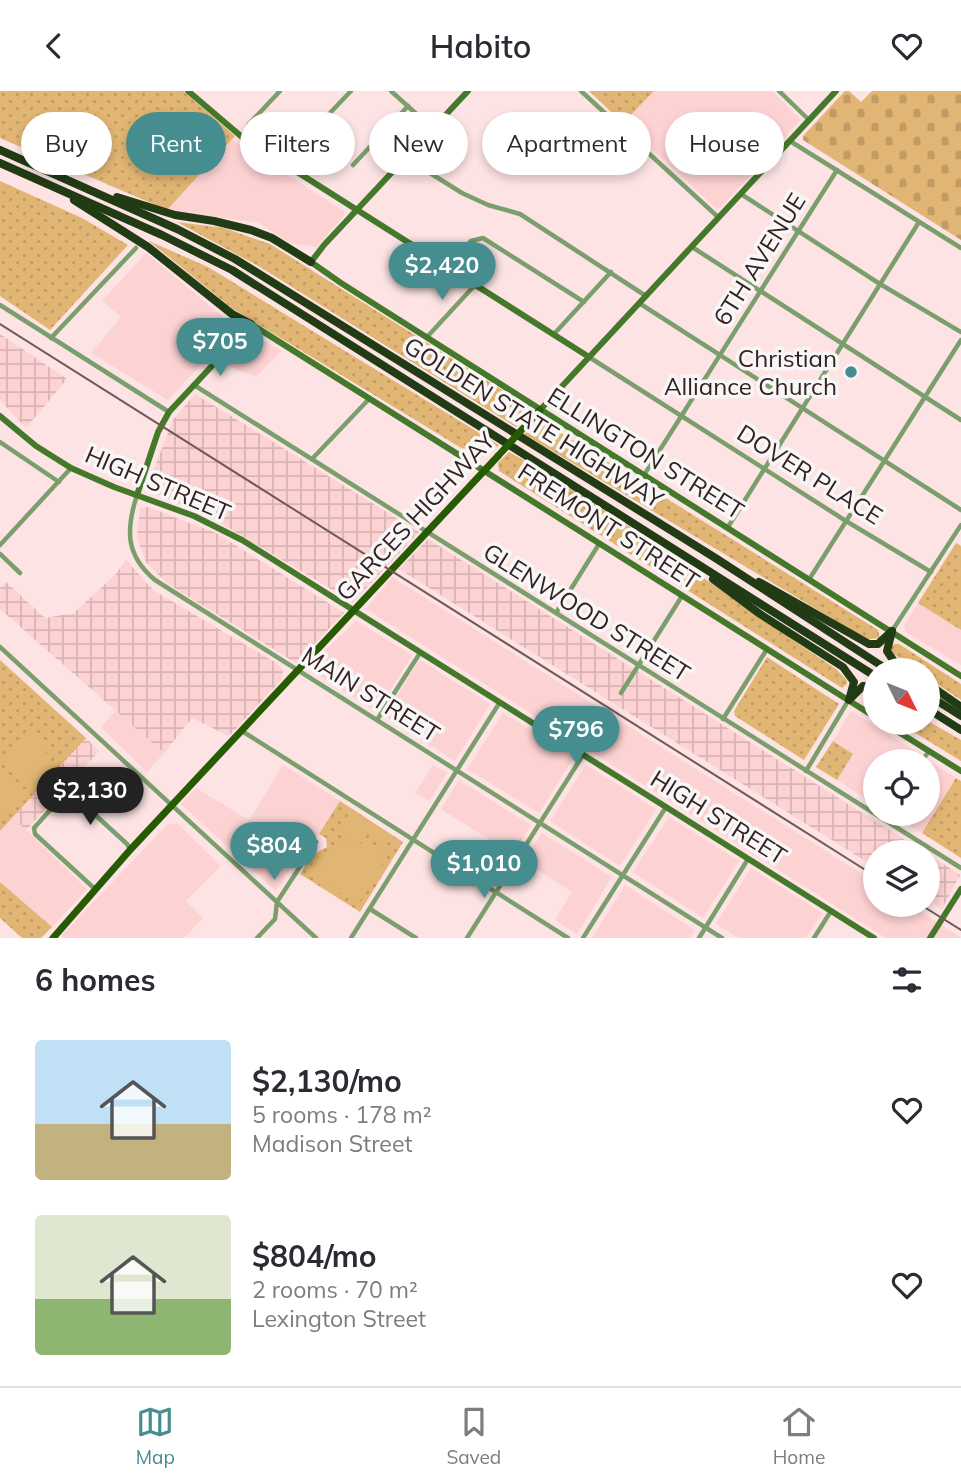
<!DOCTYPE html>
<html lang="en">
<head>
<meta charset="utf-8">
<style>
  body { margin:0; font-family:Mulish,sans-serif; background:#f2f2f3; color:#2b2b33; height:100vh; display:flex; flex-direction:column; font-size:26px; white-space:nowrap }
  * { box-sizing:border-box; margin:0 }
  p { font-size:23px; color:#7c7c81 }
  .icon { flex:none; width:38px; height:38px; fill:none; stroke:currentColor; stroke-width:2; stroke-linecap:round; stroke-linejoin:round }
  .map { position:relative; height:847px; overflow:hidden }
  .details { display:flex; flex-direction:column; background:#fff; flex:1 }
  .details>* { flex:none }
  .banner { position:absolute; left:21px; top:21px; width:920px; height:63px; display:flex; gap:14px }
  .needle { width:46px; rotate:133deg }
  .fabs { position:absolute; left:863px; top:567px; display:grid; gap:14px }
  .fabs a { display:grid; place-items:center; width:77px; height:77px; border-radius:50%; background:#fff; box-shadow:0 4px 10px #0003; font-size:35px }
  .price { position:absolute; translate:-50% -60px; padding:0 16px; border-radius:24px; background:#458d8e; color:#fff; font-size:23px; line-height:46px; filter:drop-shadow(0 2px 4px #0008) }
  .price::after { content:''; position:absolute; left:50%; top:42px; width:21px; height:16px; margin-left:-10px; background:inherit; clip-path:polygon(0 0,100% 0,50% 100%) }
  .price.current { background:#222; color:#fff }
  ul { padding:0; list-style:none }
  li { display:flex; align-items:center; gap:21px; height:175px; padding:0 35px }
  li span { display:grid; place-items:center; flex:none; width:196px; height:140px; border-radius:7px; color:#555 }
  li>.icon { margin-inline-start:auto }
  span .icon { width:84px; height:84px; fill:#fffc; stroke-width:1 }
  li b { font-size:30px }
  h2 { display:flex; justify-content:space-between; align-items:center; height:84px; padding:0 35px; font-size:30px }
  .pill { padding:0 24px; border-radius:32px; background:#fff; box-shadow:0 4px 10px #0003; font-size:24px; line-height:63px }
  .pill.current { background:#458d8e; color:#fff }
  header { display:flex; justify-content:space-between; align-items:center; height:91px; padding:0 35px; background:#fff; font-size:32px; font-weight:600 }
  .tabs { display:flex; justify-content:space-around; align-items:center; height:98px; border-top:2px solid #e1e1e2; background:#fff; font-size:19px; color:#7c7c81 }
  .tabs a { display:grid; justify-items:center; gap:4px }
  .tabs .current { color:#458d8e }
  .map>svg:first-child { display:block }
  .built { fill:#fdd2d2 }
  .industrial { fill:url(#industrial-grid) }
  .grass { fill:url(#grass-dots) }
  .cemetery { fill:url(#cemetery-stones) }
  .garden { fill:#e1b573 }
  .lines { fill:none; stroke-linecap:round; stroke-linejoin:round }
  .street { stroke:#7b9f6c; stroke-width:4.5 }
  .secondary { stroke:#44792b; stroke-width:6 }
  .primary { stroke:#265a03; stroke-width:7 }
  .highway { stroke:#213c14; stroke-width:8 }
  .rail { stroke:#71595a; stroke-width:2 }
  .primary-bridge { stroke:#265a03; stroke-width:7 }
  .poi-dot { fill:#458d8e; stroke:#f7f7f7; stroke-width:2.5 }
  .labels { text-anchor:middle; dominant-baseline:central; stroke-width:7; stroke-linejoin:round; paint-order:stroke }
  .street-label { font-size:24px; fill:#372021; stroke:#f7f7f7 }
  .poi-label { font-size:24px; fill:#372021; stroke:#f7f7f7; text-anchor:end }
</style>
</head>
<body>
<header><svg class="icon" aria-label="back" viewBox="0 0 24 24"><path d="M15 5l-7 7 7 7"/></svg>Habito<svg class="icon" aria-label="heart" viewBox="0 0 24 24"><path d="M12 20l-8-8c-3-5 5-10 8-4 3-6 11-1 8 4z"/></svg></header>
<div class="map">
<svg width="961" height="847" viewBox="0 0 961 847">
  <defs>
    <pattern id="industrial-grid" width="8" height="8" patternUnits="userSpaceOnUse" patternTransform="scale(1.75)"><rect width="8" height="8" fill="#fdd2d2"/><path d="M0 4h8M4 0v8" fill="none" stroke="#d9b4b4"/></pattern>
    <pattern id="grass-dots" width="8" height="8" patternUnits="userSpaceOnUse" patternTransform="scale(1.75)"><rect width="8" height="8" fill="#e1b573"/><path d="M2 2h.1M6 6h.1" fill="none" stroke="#c29b63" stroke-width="1.8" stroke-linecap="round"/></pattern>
    <pattern id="cemetery-stones" width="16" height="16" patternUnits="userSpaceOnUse" patternTransform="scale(1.75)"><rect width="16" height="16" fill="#e1b573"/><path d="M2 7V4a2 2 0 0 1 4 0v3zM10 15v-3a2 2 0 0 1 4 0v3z" fill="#c29b63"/></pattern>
  </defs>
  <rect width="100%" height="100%" fill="#fde3e3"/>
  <g class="built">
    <polygon points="654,0 772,0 801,29 721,116 717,118 623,32"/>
    <polygon points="232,49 344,120 344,125 316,156 290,152 259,132 167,119"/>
    <polygon points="146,162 228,230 226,246 168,309 91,262 121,226 102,210"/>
    <polygon points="252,243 281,260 256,286 226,274"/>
    <polygon points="392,486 875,791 875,814 911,814 961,847 886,847 366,518"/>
    <polygon points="918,512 961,539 961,574 906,541 904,535"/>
    <polygon points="356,530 412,564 377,621 307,577"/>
    <polygon points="420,569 490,613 455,670 384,625"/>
    <polygon points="116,620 164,662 147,681 101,636"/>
    <polygon points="851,620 920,663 915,670 875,670 875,713 837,689 853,663 833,650"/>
    <polygon points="503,622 574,666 539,722 467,678"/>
    <polygon points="926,668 956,687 922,742 892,723 928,723"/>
    <polygon points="283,674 340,710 319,743 312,746 276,800 181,713 196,697 249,729"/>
    <polygon points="433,674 447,682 429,710 415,702"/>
    <polygon points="586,674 656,718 620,775 550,730"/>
    <polygon points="459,689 531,734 494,791 472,777 490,749 441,718"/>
    <polygon points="13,726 87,798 52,836 0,791 0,740"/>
    <polygon points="669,726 739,770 703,827 633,781"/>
    <polygon points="177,732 221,775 186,810 203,827 184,847 63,847 62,844 167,734"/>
    <polygon points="542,742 612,786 577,843 555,829 572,801 524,770"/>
    <polygon points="751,777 822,822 806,847 739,847 716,833"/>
    <polygon points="625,794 695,839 690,847 592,847"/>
  </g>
  <g class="industrial">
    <polygon points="0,243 67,288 26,337 0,309"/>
    <polygon points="195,303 419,441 353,511 207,424 146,399 173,329"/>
    <polygon points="148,416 216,442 344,522 296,572 168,493 146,471 137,446 140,417"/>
    <polygon points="428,448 924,761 875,761 875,776 399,478"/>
    <polygon points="126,469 153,499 278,573 283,580 281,589 229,645 192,627 164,662 0,518 0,497 6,491 45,527 74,522 116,483"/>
    <polygon points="86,647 99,660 26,739 13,726"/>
    <polygon points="928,763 960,784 942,818 928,809"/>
  </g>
  <g class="grass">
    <polygon points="0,0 183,0 235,45 167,119 0,47"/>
    <polygon points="589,0 654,0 623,32"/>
    <polygon points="0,90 82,127 128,154 50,239 0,205"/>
    <polygon points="177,131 224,137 270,153 518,309 528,319 516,336 260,176"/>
    <polygon points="149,150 208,176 499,354 485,365 476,366 233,218"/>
    <polygon points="542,330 878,539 880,547 869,548 853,540 524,343"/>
    <path d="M509 361C623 425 727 506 836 578L847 589V593L842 597 499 380 498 372Z"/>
    <polygon points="956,452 961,455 961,539 918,512"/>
    <polygon points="895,553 899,553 961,593 961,609 928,587 928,579 917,579 892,562 891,555"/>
    <polygon points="767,566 839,613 804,669 735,625 734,620"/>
    <polygon points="0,569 86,647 0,740"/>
    <polygon points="928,630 961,649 961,670 899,632 928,632"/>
    <polygon points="833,650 853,663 837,689 816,676"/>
    <polygon points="956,687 961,690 961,767 922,742"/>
    <polygon points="340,710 403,751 360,821 300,783 312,764 327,756 326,747 319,743"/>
    <polygon points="0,791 52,836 41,847 22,847 0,827"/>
  </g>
  <polygon class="cemetery" points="845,0 849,0 861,11 872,0 961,0 961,149 803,49 803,45"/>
  <g class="garden">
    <path d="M33 640C52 658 52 685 32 703L3 672V668Z"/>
    <polygon points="0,682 3,682 28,707 14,717 0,719"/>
    <polygon points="354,720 392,745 386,755 367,742 360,752 341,740"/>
    <path d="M348 751C364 753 376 752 390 761L359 811 355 812 306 781 322 762Z"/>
  </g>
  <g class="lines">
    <g class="street">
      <polyline points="391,0 433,38"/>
      <polyline points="581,0 718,126"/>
      <polyline points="779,0 809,29"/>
      <polyline points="308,45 351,0"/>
      <polyline points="242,46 249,33 280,0"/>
      <polyline points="790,50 961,157"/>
      <polyline points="406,67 462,102 488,114 520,123 646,205"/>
      <polyline points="353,74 408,15"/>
      <polyline points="741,103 880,193 961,241"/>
      <polyline points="692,156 961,329"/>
      <polyline points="448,176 471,150 483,147 584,211"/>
      <polyline points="639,212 961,419"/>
      <polyline points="0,214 169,321"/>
      <polyline points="554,243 611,181"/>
      <polyline points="427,246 475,194"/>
      <polyline points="51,247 136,157"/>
      <polyline points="589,266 846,430 931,481"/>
      <polyline points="194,294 961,777"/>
      <polyline points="0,351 59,391"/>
      <polyline points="312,368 369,308"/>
      <polyline points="644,384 837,79"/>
      <path d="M137 404C126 438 125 464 155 489L722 847"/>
      <polyline points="728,436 919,131"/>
      <polyline points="0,454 71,377"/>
      <polyline points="0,463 20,482"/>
      <polyline points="810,487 961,249"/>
      <polyline points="556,522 599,453"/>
      <polyline points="892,540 961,434"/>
      <polyline points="0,556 316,847"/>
      <polyline points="621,602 682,505"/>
      <polyline points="723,628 767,558"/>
      <polyline points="377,629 420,562"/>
      <polyline points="242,640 568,847"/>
      <polyline points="922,670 929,660"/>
      <polyline points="806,680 848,610"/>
      <polyline points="95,798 35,743 34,737 68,699 127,753 130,758"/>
      <polyline points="370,818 416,847"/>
      <polyline points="257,847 275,828 277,811 316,751"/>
      <polyline points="351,847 500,611"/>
      <polyline points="467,847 583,664"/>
      <polyline points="583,847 666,716"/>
      <polyline points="699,847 748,768"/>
      <polyline points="814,847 831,820"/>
    </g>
    <g class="secondary">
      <polyline points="188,0 242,46 589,266"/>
      <path d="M468 0 324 154 311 171 341 192C548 323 755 454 961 585"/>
      <polyline points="540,319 836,0"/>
      <polyline points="0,325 36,355 71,377 114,396 194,425 242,449 874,847"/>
      <polyline points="137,404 158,341 169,321 251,233 875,626"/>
      <polyline points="884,632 961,680"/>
      <polyline points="930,847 961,798"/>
    </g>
    <g class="primary">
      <polyline points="527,333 540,319"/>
      <polyline points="53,847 130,759 498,365"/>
    </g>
    <g class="highway">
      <polyline points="0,59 177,138 235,168 717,468 888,579"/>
      <polyline points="0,72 162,144 232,179 875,585"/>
      <polyline points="117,106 175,124 214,130 251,139 272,147 311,171"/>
      <polyline points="74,109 148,156 232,223 251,233"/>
      <polyline points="713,488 760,523 843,576 854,591 849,609"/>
      <polyline points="759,491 869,553 878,553 892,540"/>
      <polyline points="892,540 887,560 895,572 906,579"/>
      <polyline points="928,593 961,616"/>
      <polyline points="928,604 961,625"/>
      <polyline points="851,607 863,595 875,597"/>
      <polyline points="928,618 961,639"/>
    </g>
    <g class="rail">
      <polyline points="0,233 875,785"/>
      <polyline points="921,814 961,839"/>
    </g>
    <polyline class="primary-bridge" points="498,365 527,333"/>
  </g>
  <circle class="poi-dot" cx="851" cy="281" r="7"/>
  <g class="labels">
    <g class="street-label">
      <text transform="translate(759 168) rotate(-58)">6TH AVENUE</text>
      <text transform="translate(534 331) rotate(32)">GOLDEN STATE HIGHWAY</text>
      <text transform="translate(646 362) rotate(32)">ELLINGTON STREET</text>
      <text transform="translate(810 383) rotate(32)">DOVER PLACE</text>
      <text transform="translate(158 392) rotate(23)">HIGH STREET</text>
      <text transform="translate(415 425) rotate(-47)">GARCES HIGHWAY</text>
      <text transform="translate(609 435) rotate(33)">FREMONT STREET</text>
      <text transform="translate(587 521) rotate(32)">GLENWOOD STREET</text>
      <text transform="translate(371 603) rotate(32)">MAIN STREET</text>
      <text transform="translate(719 726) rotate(32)">HIGH STREET</text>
    </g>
    <g class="poi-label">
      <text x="837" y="267">Christian<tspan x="837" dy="28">Alliance Church</tspan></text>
    </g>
  </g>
</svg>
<div class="fabs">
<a><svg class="needle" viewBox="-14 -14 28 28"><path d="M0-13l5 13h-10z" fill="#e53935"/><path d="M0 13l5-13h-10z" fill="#7c7c81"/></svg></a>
<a><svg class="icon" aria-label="locate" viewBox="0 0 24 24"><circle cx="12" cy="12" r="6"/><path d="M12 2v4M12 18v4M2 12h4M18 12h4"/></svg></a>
<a><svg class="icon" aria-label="layers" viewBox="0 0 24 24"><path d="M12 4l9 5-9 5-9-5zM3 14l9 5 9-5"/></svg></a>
</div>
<b class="price" style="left:442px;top:211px">$2,420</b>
<b class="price" style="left:220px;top:287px">$705</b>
<b class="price" style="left:576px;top:675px">$796</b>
<b class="price current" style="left:90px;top:736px">$2,130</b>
<b class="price" style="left:274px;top:791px">$804</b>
<b class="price" style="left:484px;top:809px">$1,010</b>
<div class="banner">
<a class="pill">Buy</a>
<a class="pill current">Rent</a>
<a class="pill">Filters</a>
<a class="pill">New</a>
<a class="pill">Apartment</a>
<a class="pill">House</a>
</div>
</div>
<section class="details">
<h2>6 homes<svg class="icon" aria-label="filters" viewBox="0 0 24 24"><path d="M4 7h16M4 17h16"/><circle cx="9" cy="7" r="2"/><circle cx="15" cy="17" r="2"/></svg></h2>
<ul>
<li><span style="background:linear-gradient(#bfe0f5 60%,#c2b280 0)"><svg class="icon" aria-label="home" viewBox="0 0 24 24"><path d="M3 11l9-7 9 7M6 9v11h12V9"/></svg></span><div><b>$2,130/mo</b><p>5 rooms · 178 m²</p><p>Madison Street</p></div><svg class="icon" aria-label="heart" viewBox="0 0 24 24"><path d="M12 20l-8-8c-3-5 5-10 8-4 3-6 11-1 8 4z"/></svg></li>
<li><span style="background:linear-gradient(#dfe7d0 60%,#8fb573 0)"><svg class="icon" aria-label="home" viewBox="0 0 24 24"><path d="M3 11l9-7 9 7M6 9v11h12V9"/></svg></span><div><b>$804/mo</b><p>2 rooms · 70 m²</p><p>Lexington Street</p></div><svg class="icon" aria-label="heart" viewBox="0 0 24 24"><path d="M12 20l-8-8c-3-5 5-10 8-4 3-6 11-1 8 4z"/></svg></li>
</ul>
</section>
<nav class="tabs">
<a class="current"><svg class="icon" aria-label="map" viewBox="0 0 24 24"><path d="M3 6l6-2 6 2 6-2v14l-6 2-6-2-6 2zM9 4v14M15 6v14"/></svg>Map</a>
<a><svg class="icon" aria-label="saved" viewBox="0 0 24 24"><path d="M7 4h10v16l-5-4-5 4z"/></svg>Saved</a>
<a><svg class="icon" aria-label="home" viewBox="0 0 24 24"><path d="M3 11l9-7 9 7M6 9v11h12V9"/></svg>Home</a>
</nav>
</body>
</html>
